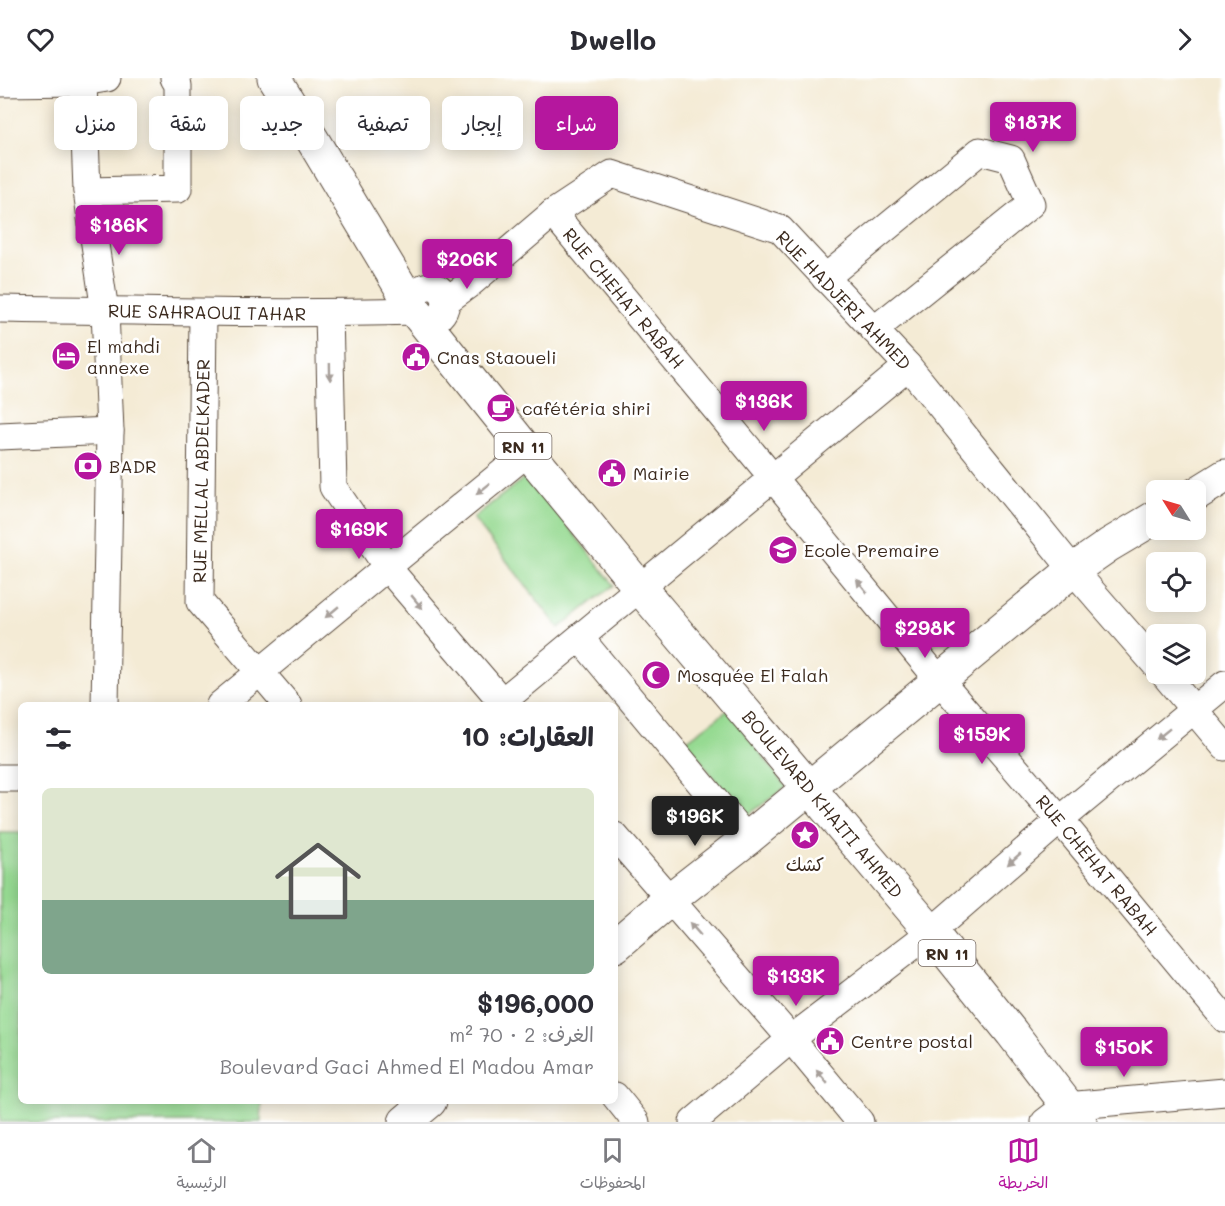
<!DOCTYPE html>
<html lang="ar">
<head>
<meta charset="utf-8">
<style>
  body { margin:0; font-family:Mali,"Playpen Sans Arabic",sans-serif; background:#f2f2f3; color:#2b2b33; direction:rtl; height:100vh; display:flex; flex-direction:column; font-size:22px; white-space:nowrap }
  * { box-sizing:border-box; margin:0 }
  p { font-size:20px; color:#7c7c81 }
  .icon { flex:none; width:33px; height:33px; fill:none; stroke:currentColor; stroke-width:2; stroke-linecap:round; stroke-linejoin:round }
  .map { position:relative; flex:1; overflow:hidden; direction:ltr }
  .sheet { position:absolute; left:18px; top:624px; width:600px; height:402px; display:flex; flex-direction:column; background:#fff; border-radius:9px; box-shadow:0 3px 15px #0003; direction:rtl }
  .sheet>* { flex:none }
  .banner { position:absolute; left:18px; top:18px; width:600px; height:54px; direction:rtl; display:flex; gap:12px }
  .needle { width:39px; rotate:307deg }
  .controls { position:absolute; left:1146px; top:402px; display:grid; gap:12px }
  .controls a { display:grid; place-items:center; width:60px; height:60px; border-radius:9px; background:#fff; box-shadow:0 3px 15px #0003; font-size:30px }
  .price { position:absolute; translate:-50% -51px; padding:0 14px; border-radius:6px; background:#b5179e; color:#fff; font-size:20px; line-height:39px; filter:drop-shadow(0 2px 3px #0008) }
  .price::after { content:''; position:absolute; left:50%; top:36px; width:18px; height:14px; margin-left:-9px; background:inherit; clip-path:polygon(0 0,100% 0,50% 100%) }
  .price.on { background:#222; color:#fff }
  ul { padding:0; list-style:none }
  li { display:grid; align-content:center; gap:12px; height:318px; padding:0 24px }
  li+li { border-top:2px solid #e1e1e2 }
  li span { display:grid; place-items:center; height:186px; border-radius:9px; color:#555 }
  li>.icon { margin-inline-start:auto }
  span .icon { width:108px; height:108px; fill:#fffc; stroke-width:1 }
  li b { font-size:26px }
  h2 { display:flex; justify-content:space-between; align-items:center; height:72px; padding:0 24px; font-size:26px }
  .pill { padding:0 21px; border-radius:9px; background:#fff; box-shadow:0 3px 15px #0003; font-size:21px; line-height:54px }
  .pill.on { background:#b5179e; color:#fff }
  header { display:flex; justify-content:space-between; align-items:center; height:78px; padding:0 24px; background:#fff; font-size:27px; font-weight:700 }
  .menu { display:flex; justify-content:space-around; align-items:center; height:84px; border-top:2px solid #e1e1e2; background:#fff; font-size:16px; color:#7c7c81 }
  .menu a { display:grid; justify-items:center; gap:3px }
  .menu .on { color:#b5179e }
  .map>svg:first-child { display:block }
  .green { fill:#96da92; stroke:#688258; stroke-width:1.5 }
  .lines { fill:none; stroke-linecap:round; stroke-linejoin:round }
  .minor-casing { stroke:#574739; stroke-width:29 }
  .major-casing { stroke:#574739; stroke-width:35 }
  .highway-casing { stroke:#574739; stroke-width:35 }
  .minor { stroke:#fff; stroke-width:27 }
  .major { stroke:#fff; stroke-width:33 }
  .highway { stroke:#fff; stroke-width:33 }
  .oneway { fill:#a79f9a }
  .labels { text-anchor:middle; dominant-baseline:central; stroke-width:5; stroke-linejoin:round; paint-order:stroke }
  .shield { fill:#fff; stroke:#766a62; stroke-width:1.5 }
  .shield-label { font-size:16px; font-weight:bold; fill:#3b2a1e }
  .street-label { font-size:18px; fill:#3b2a1e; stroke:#fff }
  .poi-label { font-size:18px; fill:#3b2a1e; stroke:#fff; text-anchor:start }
</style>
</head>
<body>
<header><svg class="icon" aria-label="forward" viewBox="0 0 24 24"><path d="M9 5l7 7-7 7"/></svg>Dwello<svg class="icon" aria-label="heart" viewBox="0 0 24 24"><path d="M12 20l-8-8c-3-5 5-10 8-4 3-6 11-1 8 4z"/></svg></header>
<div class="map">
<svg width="1225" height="1044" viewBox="0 0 1225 1044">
  <rect width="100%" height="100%" fill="#fff"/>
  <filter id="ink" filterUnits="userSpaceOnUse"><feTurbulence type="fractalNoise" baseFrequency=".0167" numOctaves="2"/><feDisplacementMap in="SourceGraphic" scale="12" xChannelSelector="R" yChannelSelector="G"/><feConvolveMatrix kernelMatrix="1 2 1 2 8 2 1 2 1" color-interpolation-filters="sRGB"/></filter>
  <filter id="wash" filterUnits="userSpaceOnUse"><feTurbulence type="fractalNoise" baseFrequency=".008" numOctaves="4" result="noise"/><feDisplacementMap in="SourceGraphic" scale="24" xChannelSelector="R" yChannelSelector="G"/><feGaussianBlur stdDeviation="1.35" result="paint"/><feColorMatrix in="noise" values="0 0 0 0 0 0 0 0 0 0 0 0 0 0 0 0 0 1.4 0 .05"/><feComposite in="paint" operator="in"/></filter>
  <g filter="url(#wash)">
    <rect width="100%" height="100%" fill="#f4ebd5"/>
    <g class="green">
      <polygon points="528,397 614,507 559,550 473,440"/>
      <polygon points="728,632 786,709 744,740 686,663"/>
      <polygon points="0,755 21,755 21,1023 262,1023 261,1044 0,1044"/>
    </g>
  </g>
  <g filter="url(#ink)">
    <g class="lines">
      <g class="minor-casing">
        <g id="minor">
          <polyline points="83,4 87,113 105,233 110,353"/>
          <polyline points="0,5 83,4 107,0"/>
          <polyline points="87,113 178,111 178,7 174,0"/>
          <polyline points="553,135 773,400 939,602 1060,742 1225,941"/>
          <polyline points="825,200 980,73 1011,81 1031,126 874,252"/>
          <polyline points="446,223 472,204 553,135 612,96 780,151 908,288 1073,492 1156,587"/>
          <path d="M409 224C413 219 416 213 422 210 440 201 454 224 440 238"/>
          <path d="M0 231C138 233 277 237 415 233"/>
          <polyline points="203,235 200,524 288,627"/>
          <polyline points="329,235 333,409 387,489 505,627"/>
          <polyline points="0,358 110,353 105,627"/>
          <polyline points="580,560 747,761"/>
          <polyline points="1164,596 1225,669"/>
          <polyline points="220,627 387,489 528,374"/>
          <polyline points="498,627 908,288"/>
          <polyline points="0,700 21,700"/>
          <polyline points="615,758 791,961 860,1044"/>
          <polyline points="615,1018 636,1044"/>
          <polyline points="693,1044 791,961 931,854 1060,742 1225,606"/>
          <polyline points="1045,1044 1066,1028 1225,1014"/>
        </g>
      </g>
      <g class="major-casing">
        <g id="major">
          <polyline points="1196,416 1225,398"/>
          <polyline points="615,868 669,822 747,761 1073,492 1109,467 1156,439"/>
          <polyline points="405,1044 430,1023"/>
        </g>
      </g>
      <g class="highway-casing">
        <polyline id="highway" points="274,0 312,61 415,233 528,374 640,510 931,854 1012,955 1080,1044"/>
      </g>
      <use href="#minor" class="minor"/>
      <use href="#major" class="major"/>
      <use href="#highway" class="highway"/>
    </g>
    <defs><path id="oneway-solid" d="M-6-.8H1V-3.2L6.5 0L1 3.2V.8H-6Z" transform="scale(1.5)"/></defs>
    <g class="oneway">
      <use href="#oneway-solid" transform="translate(330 294) rotate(89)"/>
      <use href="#oneway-solid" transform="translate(483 411) rotate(141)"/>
      <use href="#oneway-solid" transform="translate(862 508) rotate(-129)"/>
      <use href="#oneway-solid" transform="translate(417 524) rotate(50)"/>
      <use href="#oneway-solid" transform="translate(332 534) rotate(140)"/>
      <use href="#oneway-solid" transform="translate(1163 656) rotate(141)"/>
      <use href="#oneway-solid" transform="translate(1014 781) rotate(139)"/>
      <use href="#oneway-solid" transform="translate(695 851) rotate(-131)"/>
      <use href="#oneway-solid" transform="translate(822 999) rotate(-130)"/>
    </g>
  </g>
  <defs>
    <g id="hotel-disc" transform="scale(1.5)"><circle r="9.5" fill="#b5179e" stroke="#fff"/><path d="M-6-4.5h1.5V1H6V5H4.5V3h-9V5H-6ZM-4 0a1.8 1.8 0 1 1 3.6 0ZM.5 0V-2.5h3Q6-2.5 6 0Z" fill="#fff"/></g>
    <g id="civic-disc" transform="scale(1.5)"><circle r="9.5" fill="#b5179e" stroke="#fff"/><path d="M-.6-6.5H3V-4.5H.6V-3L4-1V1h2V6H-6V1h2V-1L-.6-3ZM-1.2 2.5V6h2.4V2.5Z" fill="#fff"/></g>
    <g id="cafe-disc" transform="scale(1.5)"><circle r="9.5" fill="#b5179e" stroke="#fff"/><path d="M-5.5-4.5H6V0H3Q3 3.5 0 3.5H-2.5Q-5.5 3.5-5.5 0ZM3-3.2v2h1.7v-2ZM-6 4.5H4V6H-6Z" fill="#fff"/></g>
    <g id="bank-disc" transform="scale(1.5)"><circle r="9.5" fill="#b5179e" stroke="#fff"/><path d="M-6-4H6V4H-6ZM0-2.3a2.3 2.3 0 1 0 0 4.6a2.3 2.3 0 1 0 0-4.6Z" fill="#fff"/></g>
    <g id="school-disc" transform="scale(1.5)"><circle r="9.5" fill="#b5179e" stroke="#fff"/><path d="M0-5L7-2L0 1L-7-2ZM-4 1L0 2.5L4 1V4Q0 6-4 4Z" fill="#fff"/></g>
    <g id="mosque-disc" transform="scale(1.5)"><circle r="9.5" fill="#b5179e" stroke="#fff"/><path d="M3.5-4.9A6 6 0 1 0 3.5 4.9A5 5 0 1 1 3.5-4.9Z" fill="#fff"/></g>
    <g id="sight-disc" transform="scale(1.5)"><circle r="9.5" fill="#b5179e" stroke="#fff"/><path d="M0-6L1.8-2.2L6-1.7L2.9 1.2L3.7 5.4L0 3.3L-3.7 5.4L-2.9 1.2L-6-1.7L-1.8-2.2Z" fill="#fff"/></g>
  </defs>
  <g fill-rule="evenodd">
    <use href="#hotel-disc" x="66" y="278"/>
    <use href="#civic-disc" x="416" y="279"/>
    <use href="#cafe-disc" x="501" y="330"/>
    <use href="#bank-disc" x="88" y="388"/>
    <use href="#civic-disc" x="612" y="395"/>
    <use href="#school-disc" x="783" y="472"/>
    <use href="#mosque-disc" x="656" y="597"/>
    <use href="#sight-disc" x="805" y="757"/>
    <use href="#civic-disc" x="830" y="963"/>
  </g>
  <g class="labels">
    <g class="shield">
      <rect x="494.5" y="355" width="57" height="26" rx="4.5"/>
      <rect x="918.5" y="862" width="57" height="26" rx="4.5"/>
    </g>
    <g class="shield-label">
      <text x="523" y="368">RN 11</text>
      <text x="947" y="875">RN 11</text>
    </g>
    <g class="street-label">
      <text transform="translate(624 220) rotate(50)">RUE CHEHAT RABAH</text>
      <text transform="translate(844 222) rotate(46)">RUE HADJERI AHMED</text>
      <text transform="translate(207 234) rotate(1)">RUE SAHRAOUI TAHAR</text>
      <text transform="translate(201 393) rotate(-89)">RUE MELLAL ABDELKADER</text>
      <text transform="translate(823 726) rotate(50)">BOULEVARD KHAITI AHMED</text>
      <text transform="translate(1097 787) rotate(50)">RUE CHEHAT RABAH</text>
    </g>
    <g class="poi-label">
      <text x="87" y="268">El mahdi<tspan x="87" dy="21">annexe</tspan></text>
      <text x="437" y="279">Cnas Staoueli</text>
      <text x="522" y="330">cafétéria shiri</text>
      <text x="109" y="388">BADR</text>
      <text x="633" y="395">Mairie</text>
      <text x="804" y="472">Ecole Premaire</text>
      <text x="677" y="597">Mosquée El Falah</text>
      <text x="805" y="786" text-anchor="middle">كشك</text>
      <text x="851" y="963">Centre postal</text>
    </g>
  </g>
</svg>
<div class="controls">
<a><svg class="needle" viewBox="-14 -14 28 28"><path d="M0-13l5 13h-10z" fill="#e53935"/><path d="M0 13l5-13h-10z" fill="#7c7c81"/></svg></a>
<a><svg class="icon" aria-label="locate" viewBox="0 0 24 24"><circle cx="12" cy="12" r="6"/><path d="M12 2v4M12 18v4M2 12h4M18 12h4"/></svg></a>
<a><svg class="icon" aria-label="layers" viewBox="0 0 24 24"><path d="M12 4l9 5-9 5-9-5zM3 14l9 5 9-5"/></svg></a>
</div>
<b class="price" style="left:1033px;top:75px">$187K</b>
<b class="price" style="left:119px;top:178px">$186K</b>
<b class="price" style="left:467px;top:212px">$206K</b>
<b class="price" style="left:764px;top:354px">$136K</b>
<b class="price" style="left:359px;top:482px">$169K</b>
<b class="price" style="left:925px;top:581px">$298K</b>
<b class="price" style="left:982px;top:687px">$159K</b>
<b class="price on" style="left:695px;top:769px">$196K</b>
<b class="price" style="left:796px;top:929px">$133K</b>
<b class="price" style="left:1124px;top:1000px">$150K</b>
<div class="banner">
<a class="pill on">شراء</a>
<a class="pill">إيجار</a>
<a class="pill">تصفية</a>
<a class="pill">جديد</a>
<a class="pill">شقة</a>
<a class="pill">منزل</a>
</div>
<section class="sheet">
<h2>العقارات: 10<svg class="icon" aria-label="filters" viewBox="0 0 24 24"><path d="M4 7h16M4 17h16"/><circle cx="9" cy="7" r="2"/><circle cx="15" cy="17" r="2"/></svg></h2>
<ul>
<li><span style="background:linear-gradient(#dfe7d0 60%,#7fa58c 0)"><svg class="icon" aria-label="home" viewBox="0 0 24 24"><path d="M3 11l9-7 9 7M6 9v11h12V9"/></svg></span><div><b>$196,000</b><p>الغرف: 2 · 70 m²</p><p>Boulevard Gaci Ahmed El Madou Amar</p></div></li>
</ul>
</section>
</div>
<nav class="menu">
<a class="on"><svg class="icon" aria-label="map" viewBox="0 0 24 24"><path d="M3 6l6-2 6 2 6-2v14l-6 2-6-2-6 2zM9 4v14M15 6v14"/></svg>الخريطة</a>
<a><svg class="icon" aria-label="saved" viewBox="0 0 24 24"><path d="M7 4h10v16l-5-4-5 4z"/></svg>المحفوظات</a>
<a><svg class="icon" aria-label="home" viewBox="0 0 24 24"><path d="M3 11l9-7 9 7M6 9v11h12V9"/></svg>الرئيسية</a>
</nav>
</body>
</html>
